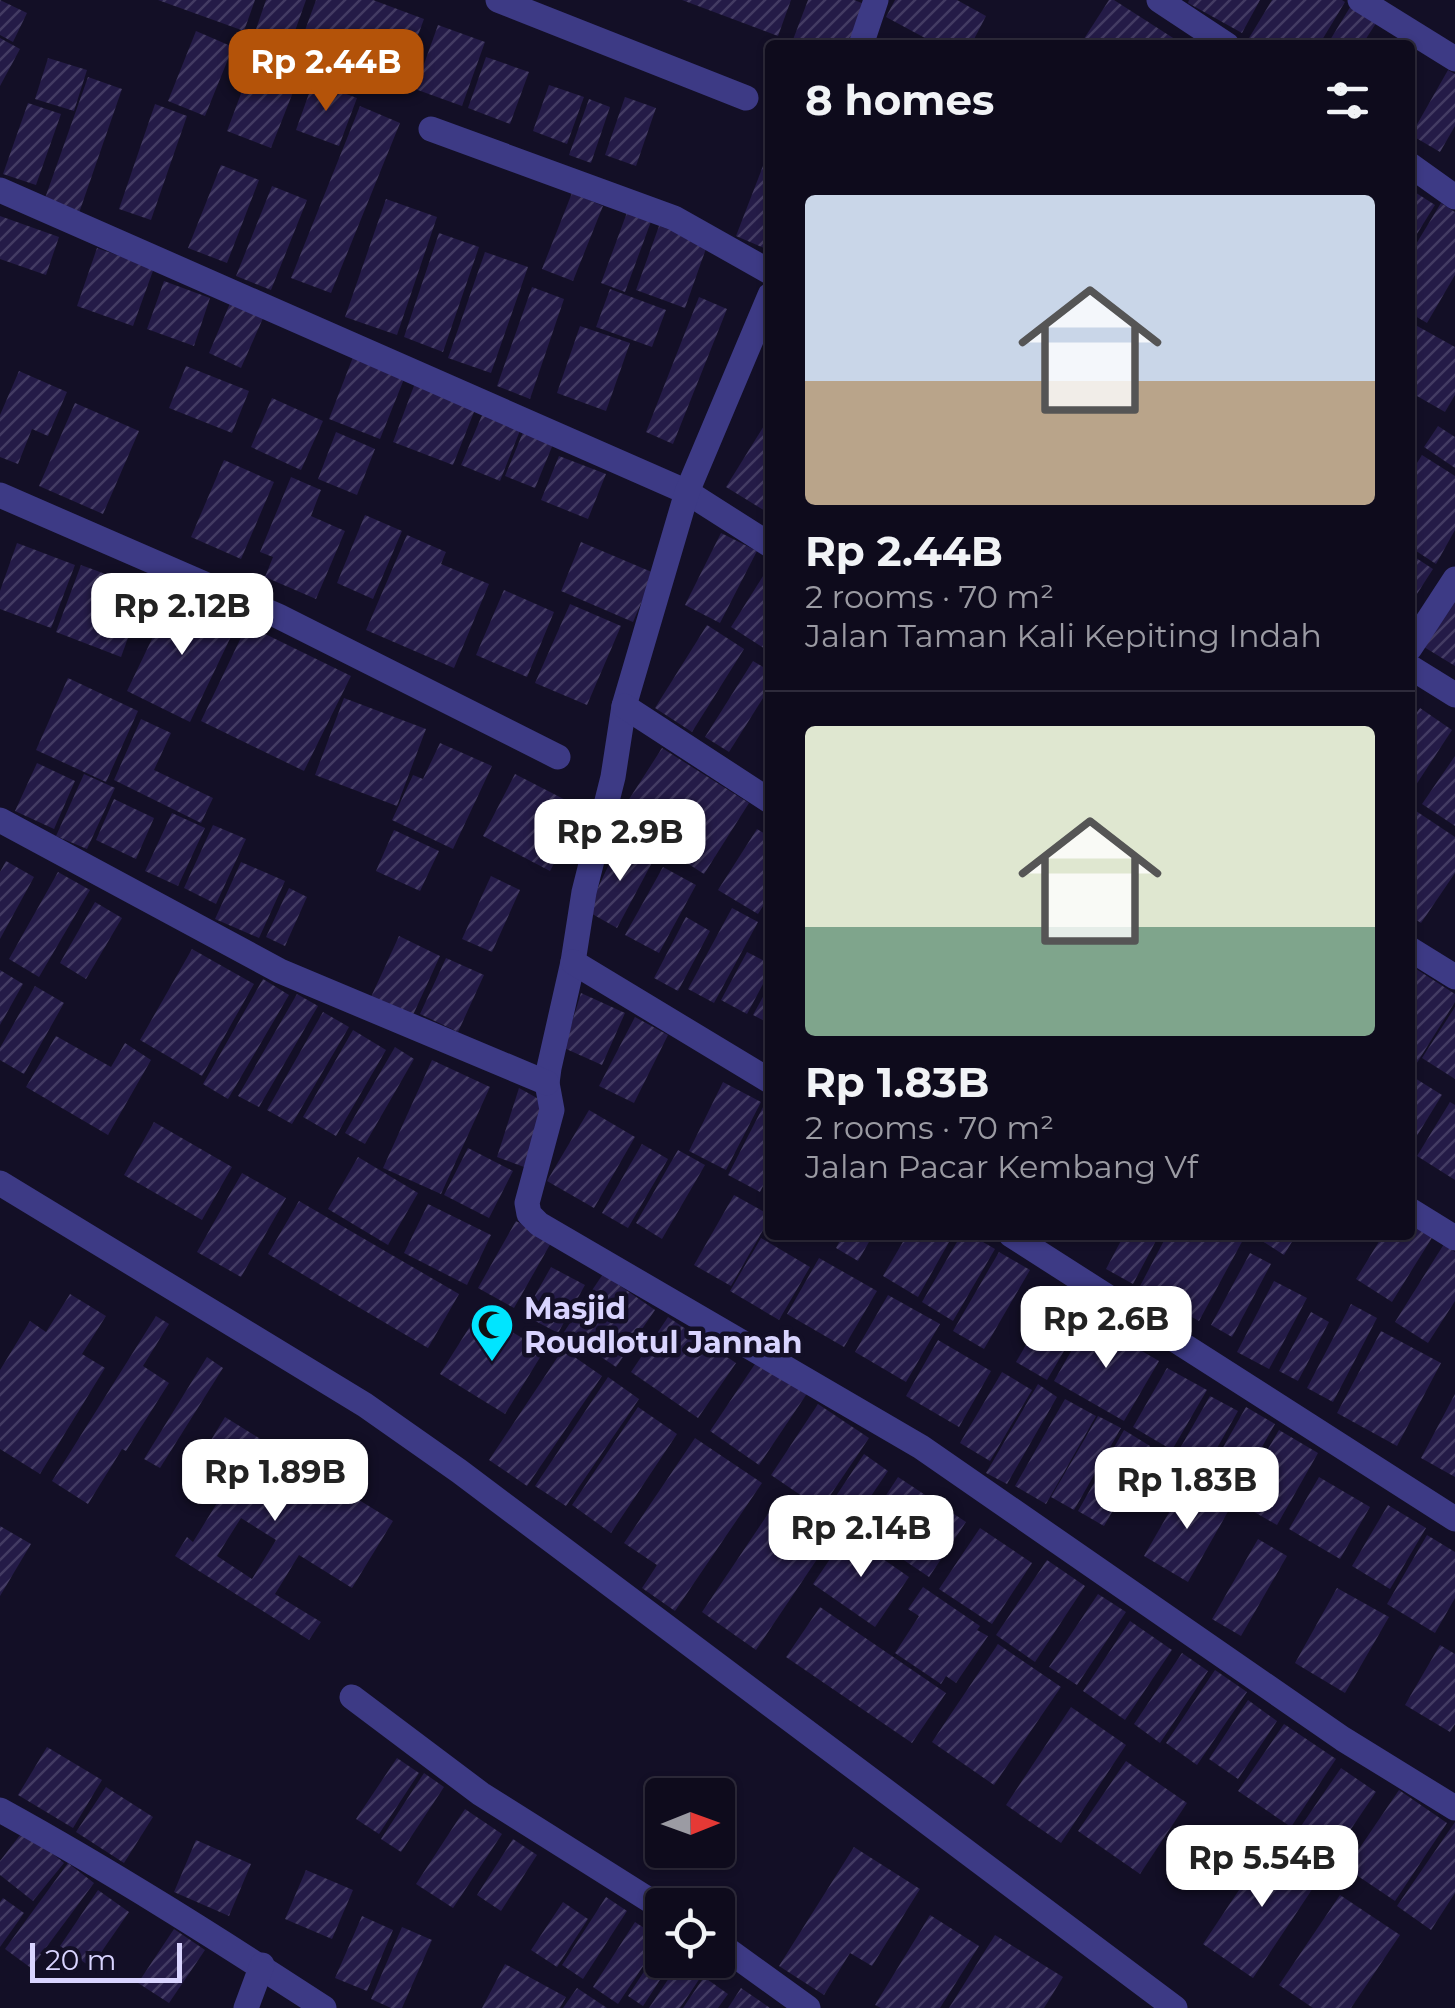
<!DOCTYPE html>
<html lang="en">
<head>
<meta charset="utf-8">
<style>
  body { margin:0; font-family:Montserrat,sans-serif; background:#171425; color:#f1f3f6; height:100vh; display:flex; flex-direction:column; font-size:38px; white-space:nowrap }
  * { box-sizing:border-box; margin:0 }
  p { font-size:32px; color:#9b9ba3 }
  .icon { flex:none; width:55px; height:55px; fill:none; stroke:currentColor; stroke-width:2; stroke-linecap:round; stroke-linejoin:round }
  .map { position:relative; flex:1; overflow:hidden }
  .panel { position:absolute; left:765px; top:40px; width:650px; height:1200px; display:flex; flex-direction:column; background:#0e0b1c; border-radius:10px; box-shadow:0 2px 8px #0004,0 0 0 2px #2e2b3b }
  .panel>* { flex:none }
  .needle { width:65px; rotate:89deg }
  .tools { position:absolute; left:645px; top:1778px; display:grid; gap:20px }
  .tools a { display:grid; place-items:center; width:90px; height:90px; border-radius:10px; background:#0e0b1c; box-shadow:0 2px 8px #0004,0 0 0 2px #2e2b3b; font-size:50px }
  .scale { position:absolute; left:30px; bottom:25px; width:152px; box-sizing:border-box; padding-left:10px; border:5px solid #d9d4ff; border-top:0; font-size:28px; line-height:35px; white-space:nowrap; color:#d9d4ff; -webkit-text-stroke:8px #130f26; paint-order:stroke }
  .price { position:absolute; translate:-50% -85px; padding:0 22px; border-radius:20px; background:#fff; color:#222; font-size:32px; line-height:65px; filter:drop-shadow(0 2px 5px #0008) }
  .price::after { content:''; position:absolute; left:50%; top:60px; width:30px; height:22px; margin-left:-15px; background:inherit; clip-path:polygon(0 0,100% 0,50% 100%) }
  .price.current { background:#b45309; color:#fff }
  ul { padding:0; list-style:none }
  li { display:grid; align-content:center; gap:20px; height:530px; padding:0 40px }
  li+li { border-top:2px solid #2e2b3b }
  li span { display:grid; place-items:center; height:310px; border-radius:10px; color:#555 }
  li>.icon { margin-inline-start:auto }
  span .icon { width:180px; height:180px; fill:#fffc; stroke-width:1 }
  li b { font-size:42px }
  h2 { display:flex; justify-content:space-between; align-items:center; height:120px; padding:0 40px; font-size:42px }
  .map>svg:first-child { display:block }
  .building { fill:url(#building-hatch); fill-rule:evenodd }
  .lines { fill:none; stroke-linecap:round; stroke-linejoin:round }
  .minor { stroke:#3d3a85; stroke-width:25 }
  .labels { text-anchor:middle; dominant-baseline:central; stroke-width:9; stroke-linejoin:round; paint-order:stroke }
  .poi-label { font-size:30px; font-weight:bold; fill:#d9d4ff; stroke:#130f26; text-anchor:start }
</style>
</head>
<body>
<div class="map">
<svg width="1455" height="2008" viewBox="0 0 1455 2008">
  <defs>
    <pattern id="building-hatch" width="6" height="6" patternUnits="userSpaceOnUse" patternTransform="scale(2.5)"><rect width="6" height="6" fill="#241b47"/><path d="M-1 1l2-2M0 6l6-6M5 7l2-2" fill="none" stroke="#433b63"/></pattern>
  </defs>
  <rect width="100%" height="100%" fill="#130f26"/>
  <g class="building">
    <polygon points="0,0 27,13 13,42 0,35"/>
    <polygon points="158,0 255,0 244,31"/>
    <polygon points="266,0 306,0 290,45 255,32"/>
    <polygon points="316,0 373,0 424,19 397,92 296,55"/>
    <polygon points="682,0 791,0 778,36"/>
    <polygon points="808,0 854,0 867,5 852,45 791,45"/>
    <polygon points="895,0 957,0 986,16 971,45 938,45 886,17"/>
    <polygon points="1109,0 1114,0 1184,45 1080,45"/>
    <polygon points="1189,0 1260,0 1242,33 1188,3"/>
    <polygon points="1272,0 1342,0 1345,2 1319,45 1250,45 1246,43"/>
    <polygon points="1352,4 1378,20 1362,45 1327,45"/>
    <polygon points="438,25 485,42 462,106 415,89"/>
    <polygon points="196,31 233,47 205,116 168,101"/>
    <polygon points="0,38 20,49 0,86"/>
    <polygon points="486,57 529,72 510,124 468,108"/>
    <polygon points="48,58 87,70 74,111 35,99"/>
    <polygon points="254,59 299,77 271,148 227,131"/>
    <polygon points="1448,70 1455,74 1455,126 1440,152 1411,135"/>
    <polygon points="88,77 122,89 79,213 44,201"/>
    <polygon points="313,82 357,98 339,146 296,130"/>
    <polygon points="549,85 584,97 567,144 533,131"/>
    <polygon points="625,97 656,108 636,166 605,155"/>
    <polygon points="589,99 610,107 591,163 569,155"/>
    <polygon points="28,103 61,114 36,185 3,174"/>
    <polygon points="155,104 187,116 151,220 119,209"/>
    <polygon points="360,106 400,123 331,293 291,278"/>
    <polygon points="221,165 259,180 227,263 188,248"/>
    <polygon points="763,166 770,169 769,250 736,236"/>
    <polygon points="272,186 307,200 271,290 236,276"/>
    <polygon points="1410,189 1435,205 1410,245"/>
    <polygon points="572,193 603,206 573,281 542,269"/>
    <polygon points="386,199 437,217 397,335 345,317"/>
    <polygon points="1441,203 1455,212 1455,275 1427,323 1410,313 1410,254"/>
    <polygon points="629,207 653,216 625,292 601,283"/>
    <polygon points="0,216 59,237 46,275 0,259"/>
    <polygon points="659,226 708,243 685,308 636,290"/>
    <polygon points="439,233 479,247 443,352 404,337"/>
    <polygon points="97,248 154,268 133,326 77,306"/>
    <polygon points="485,252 528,267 491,373 448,358"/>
    <polygon points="164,281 210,298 194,346 147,329"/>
    <polygon points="532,287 564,299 530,399 497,386"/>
    <polygon points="610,289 666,310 652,347 596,327"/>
    <polygon points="699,297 727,309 673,444 646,432"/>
    <polygon points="231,301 264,316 241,368 209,353"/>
    <polygon points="1410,322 1455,347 1455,395 1445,412 1410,392"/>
    <polygon points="580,326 630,343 606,411 557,393"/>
    <polygon points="355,352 406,374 380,439 329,419"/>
    <polygon points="186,366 249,391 232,433 169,408"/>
    <polygon points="19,371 67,392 48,436 32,429 18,464 0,457 0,415"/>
    <polygon points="415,383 476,407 453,465 393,442"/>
    <polygon points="272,398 323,421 301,470 251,447"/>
    <polygon points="75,403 139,431 103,514 39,486"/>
    <polygon points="485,408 523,423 500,481 461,465"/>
    <polygon points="770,416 770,514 726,487"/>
    <polygon points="526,425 556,437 535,488 505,476"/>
    <polygon points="1438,426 1455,437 1455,468 1424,447"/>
    <polygon points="336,432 375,449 357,495 318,479"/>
    <polygon points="1422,455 1455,476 1455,530 1436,564 1410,547 1410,474"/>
    <polygon points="559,456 606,474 588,519 541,500"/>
    <polygon points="224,460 274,482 241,559 191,537"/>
    <polygon points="291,477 321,490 311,516 345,531 316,599 265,577 273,557 260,552"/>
    <polygon points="365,515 402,531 373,599 337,583"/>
    <polygon points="721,533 757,551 720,623 685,605"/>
    <polygon points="407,535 446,552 441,564 489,584 454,668 366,630"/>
    <polygon points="581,542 654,573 633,622 561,591"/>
    <polygon points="17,543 75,565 51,628 0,609 0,591"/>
    <polygon points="1410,554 1433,569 1415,597 1410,593"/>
    <polygon points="81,565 146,589 121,657 56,632"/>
    <polygon points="770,565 770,652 731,627"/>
    <polygon points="504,590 554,612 527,677 476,655"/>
    <polygon points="174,593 237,624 190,722 127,691"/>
    <polygon points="1455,597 1455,666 1424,647"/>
    <polygon points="570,604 621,626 587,705 535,683"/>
    <polygon points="247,625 351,676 304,771 201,721"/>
    <polygon points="707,625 744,649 692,732 655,708"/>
    <polygon points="753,661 770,671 770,687 729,752 705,737"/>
    <polygon points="68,678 138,711 106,782 36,750"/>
    <polygon points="344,698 426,729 397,806 315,775"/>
    <polygon points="1420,708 1452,730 1410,794 1410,722"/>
    <polygon points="141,719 171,733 154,770 213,798 201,823 114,780"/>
    <polygon points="440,743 492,766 453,849 392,820 413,775 423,779"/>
    <polygon points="662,748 749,803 704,874 617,818"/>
    <polygon points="1455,756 1455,826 1422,804"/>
    <polygon points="37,763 75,781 54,829 15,811"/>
    <polygon points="84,774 115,788 87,849 56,836"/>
    <polygon points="515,774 583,809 550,871 483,836"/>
    <polygon points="114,799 154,818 136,859 96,840"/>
    <polygon points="1410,807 1455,837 1455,873 1421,923 1410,916"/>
    <polygon points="172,813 205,828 178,886 145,871"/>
    <polygon points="213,825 246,839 216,904 184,888"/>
    <polygon points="757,829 770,837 770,895 758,914 718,890"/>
    <polygon points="394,830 439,851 420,891 376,871"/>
    <polygon points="620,841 654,859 617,928 587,911"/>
    <polygon points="6,861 34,877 0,939 0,872"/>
    <polygon points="241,862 285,881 259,938 215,919"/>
    <polygon points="663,867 696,885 659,953 625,935"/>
    <polygon points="58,872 90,890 39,977 9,959"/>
    <polygon points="491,876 520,890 492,952 462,939"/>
    <polygon points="289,888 307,897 285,946 266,937"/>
    <polygon points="95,902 122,918 86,979 60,963"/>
    <polygon points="732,908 758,922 714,1003 688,989"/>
    <polygon points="686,917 710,931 678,991 654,978"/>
    <polygon points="399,936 440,956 413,1015 371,997"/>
    <polygon points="192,949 254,984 202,1076 140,1040"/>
    <polygon points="747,952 770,964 770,971 747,1014 721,1000"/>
    <polygon points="446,958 484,975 458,1032 420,1014"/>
    <polygon points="1410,965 1455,994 1455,1002 1415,1066 1410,1063"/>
    <polygon points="0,970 23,984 0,1025"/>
    <polygon points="263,979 289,995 228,1099 203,1084"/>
    <polygon points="770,984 770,1024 753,1015"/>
    <polygon points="35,986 64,1003 24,1074 0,1060 0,1048"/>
    <polygon points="581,993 625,1013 602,1065 564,1048"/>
    <polygon points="297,994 318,1006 259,1107 238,1096"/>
    <polygon points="1455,1007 1455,1079 1422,1058"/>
    <polygon points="323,1012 349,1027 292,1124 267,1110"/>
    <polygon points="635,1017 668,1035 634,1103 599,1086"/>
    <polygon points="353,1030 386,1050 336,1136 303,1117"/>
    <polygon points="56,1036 111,1067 125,1043 151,1060 108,1135 26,1087"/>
    <polygon points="395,1047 414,1059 365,1144 345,1133"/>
    <polygon points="432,1060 490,1087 441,1194 383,1168"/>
    <polygon points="1410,1075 1442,1095 1410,1147"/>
    <polygon points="723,1082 761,1102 726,1170 689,1151"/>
    <polygon points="519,1088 546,1103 532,1170 497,1157"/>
    <polygon points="1450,1102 1455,1105 1455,1180 1417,1156"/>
    <polygon points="763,1107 770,1110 770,1172 760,1192 728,1175"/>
    <polygon points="589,1110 635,1137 594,1208 547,1181"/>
    <polygon points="154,1122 232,1167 202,1220 124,1175"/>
    <polygon points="642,1144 668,1159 628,1228 602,1213"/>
    <polygon points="468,1148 513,1171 489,1218 444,1195"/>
    <polygon points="678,1150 705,1165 662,1239 636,1223"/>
    <polygon points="358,1157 418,1193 388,1245 328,1209"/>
    <polygon points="242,1173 286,1198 241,1277 197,1252"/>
    <polygon points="734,1195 770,1215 770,1218 731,1286 694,1265"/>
    <polygon points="299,1201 459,1294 428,1348 268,1254"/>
    <polygon points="428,1204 491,1235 467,1285 404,1253"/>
    <polygon points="516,1221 552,1241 514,1308 478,1288"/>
    <polygon points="1410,1221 1433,1236 1392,1302 1356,1279 1383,1235 1410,1235"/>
    <polygon points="843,1235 873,1235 858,1261 836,1248"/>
    <polygon points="907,1235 953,1235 918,1297 883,1276"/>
    <polygon points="961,1235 971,1235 995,1249 953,1321 922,1302"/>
    <polygon points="1124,1235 1159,1235 1133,1284 1106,1269"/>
    <polygon points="1167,1235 1238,1235 1244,1238 1199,1321 1139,1288"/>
    <polygon points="1262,1235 1296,1235 1284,1255 1259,1239"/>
    <polygon points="761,1238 810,1267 779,1320 730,1291"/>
    <polygon points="1444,1244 1455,1252 1455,1301 1428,1343 1395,1322"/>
    <polygon points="999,1252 1030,1270 984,1349 953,1331"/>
    <polygon points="1250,1253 1271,1264 1232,1337 1211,1325"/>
    <polygon points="819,1258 877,1291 844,1347 787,1314"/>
    <polygon points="551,1267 585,1285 558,1333 524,1315"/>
    <polygon points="603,1274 655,1310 616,1367 564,1332"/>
    <polygon points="1274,1281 1307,1298 1269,1369 1237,1352"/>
    <polygon points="1060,1287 1091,1305 1047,1380 1016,1362"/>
    <polygon points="70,1294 106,1316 82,1354 105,1368 40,1474 0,1449 0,1370 30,1321 46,1332"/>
    <polygon points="888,1295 940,1324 906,1382 855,1352"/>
    <polygon points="1351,1304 1377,1318 1333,1402 1307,1388"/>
    <polygon points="479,1312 544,1351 505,1414 440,1374"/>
    <polygon points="1311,1312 1329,1322 1298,1381 1279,1371"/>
    <polygon points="156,1316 169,1324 143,1366 169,1383 126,1451 122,1449 88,1504 52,1481"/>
    <polygon points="668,1317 736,1363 698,1418 631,1372"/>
    <polygon points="1089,1320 1159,1361 1124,1421 1054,1381"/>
    <polygon points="1381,1331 1441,1363 1397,1446 1337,1413"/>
    <polygon points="938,1340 991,1371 959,1427 906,1396"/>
    <polygon points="563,1349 602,1376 527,1486 489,1460"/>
    <polygon points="207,1357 223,1368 160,1468 144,1459"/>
    <polygon points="759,1358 808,1392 759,1465 710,1431"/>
    <polygon points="1167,1368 1207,1390 1172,1450 1133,1427"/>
    <polygon points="1002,1372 1032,1390 990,1461 960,1443"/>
    <polygon points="608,1377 639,1399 566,1506 535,1486"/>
    <polygon points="1038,1384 1057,1397 1007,1484 986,1473"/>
    <polygon points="1455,1394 1455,1477 1421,1458"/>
    <polygon points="1210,1396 1238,1411 1199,1480 1171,1464"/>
    <polygon points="1065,1399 1096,1416 1046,1504 1015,1486"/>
    <polygon points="818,1404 869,1438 821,1509 771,1475"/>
    <polygon points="638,1407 677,1434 611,1533 572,1505"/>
    <polygon points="1246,1407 1275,1424 1234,1496 1205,1479"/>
    <polygon points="1098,1416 1121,1428 1074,1510 1051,1497"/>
    <path d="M225 1417 393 1521 352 1588 299 1555 275 1594 321 1622 309 1640 175 1556 187 1537 193 1542 217 1503 185 1483ZM241 1518 276 1540 252 1579 217 1556Z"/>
    <polygon points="1124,1430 1150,1446 1104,1526 1078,1511"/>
    <polygon points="1279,1430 1318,1453 1277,1525 1237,1502"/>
    <polygon points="695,1438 762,1483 675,1611 642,1588 657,1565 624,1543"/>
    <polygon points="864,1454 888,1471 852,1524 828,1508"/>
    <polygon points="898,1477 966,1522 929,1577 862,1532"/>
    <polygon points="1319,1477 1370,1507 1340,1559 1289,1529"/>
    <polygon points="1186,1483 1230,1508 1188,1582 1144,1556"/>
    <polygon points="778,1499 832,1537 756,1650 702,1612"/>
    <polygon points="1388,1505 1426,1528 1390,1589 1352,1566"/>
    <polygon points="0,1526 31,1544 0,1596"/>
    <polygon points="980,1528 1032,1563 992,1624 939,1589"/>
    <polygon points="847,1534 909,1577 875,1627 813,1584"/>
    <polygon points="1427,1535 1455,1552 1455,1598 1435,1633 1387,1604"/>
    <polygon points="1258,1539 1287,1556 1241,1636 1212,1619"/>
    <polygon points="1047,1560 1085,1586 1035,1662 996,1635"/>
    <polygon points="923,1587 980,1626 977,1630 988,1636 956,1683 946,1676 941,1684 895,1653 919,1616 908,1609"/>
    <polygon points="1337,1588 1389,1617 1345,1693 1295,1663"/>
    <polygon points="1098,1594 1126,1612 1077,1685 1049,1667"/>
    <polygon points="820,1607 946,1693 912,1743 786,1657"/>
    <polygon points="1130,1621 1172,1650 1125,1720 1083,1691"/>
    <polygon points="998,1644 1061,1687 994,1785 932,1742"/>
    <polygon points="1440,1645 1455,1654 1455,1724 1450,1732 1405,1705"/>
    <polygon points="1182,1653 1208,1671 1160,1743 1134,1724"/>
    <polygon points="1215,1670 1247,1692 1197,1765 1166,1743"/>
    <polygon points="1248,1700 1277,1721 1238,1779 1209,1759"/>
    <polygon points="1071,1707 1126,1745 1061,1843 1006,1805"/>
    <polygon points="1284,1724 1336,1759 1291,1827 1238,1791"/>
    <polygon points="47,1747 102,1780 73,1828 18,1795"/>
    <polygon points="397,1758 419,1773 379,1834 356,1819"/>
    <polygon points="1126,1761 1187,1803 1140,1874 1078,1831"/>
    <polygon points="1341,1768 1376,1792 1334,1854 1299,1829"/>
    <polygon points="424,1773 444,1787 401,1852 381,1839"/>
    <polygon points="106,1787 153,1817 124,1863 76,1832"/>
    <polygon points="1399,1790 1447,1823 1395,1901 1346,1868"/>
    <polygon points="465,1809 502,1834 453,1908 416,1884"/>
    <polygon points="1455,1822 1455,1893 1431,1930 1397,1906"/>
    <polygon points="24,1830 64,1863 33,1901 0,1875 0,1861"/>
    <polygon points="513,1839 537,1855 501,1911 477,1895"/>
    <polygon points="196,1840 251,1864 229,1916 174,1892"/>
    <polygon points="1271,1842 1321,1876 1253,1978 1203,1944"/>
    <polygon points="854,1847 920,1889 872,1966 850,1953 824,1995 779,1966"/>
    <polygon points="68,1863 94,1883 31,1968 5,1949"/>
    <polygon points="306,1870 353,1890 332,1939 285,1919"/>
    <polygon points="98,1890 129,1912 91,1967 60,1946"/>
    <polygon points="1340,1895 1400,1935 1351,2008 1313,2008 1279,1985"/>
    <polygon points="606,1897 627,1911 583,1979 562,1965"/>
    <polygon points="3,1898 24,1913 0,1947 0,1902"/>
    <polygon points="563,1902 588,1919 557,1967 531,1950"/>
    <polygon points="930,1915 979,1946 940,2008 881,2008 875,2005"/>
    <polygon points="362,1916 393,1930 367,1991 335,1978"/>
    <polygon points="635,1922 661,1939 618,2004 593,1987"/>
    <polygon points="402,1927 432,1940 402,2008 391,2008 371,1999"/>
    <polygon points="174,1929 205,1950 169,2003 138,1983"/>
    <polygon points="995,1935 1063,1977 1044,2008 949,2008"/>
    <polygon points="662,1944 662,1960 673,1960 643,2006 628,1996"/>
    <polygon points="681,1960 710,1963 680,2008 649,2008"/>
    <polygon points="505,1964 566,1997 560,2008 482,2008"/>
    <polygon points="704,1977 728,1994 718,2008 683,2008"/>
    <polygon points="577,1988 607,2008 563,2008"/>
    <polygon points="741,1988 770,2008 728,2008"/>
  </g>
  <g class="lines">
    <g class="minor">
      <polyline points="498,0 746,98"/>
      <polyline points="1159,0 1227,45"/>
      <polyline points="1360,0 1455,59"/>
      <polyline points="861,45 876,0"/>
      <polyline points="431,129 674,218 770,272"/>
      <polyline points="1410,165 1455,197"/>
      <polyline points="0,190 687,492 770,545"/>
      <polyline points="770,295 687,492 624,706 613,777 584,892 573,962 549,1068 547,1083 552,1110 527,1203 529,1214 539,1224 921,1447 1343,1739 1455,1808"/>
      <polyline points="0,495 278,616 558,757"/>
      <polyline points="1410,648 1455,579"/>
      <polyline points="1410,667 1455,695"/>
      <polyline points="624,706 770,801"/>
      <polyline points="0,820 280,971 547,1083"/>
      <polyline points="1410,949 1455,977"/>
      <polyline points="573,962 770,1081"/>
      <polyline points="0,1183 365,1405 459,1471 1175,2008"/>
      <polyline points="1410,1210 1455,1238"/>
      <polyline points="1011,1235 1455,1519"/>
      <polyline points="352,1697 481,1794 662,1908"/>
      <path d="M0 1810C111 1871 218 1939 324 2008"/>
      <polyline points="718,1943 808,2008"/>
      <polyline points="246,2008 262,1965"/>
    </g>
  </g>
  <defs>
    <g id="mosque-pin" transform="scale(2.25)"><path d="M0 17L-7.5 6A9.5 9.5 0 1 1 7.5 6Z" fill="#00e5ff" stroke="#130f26"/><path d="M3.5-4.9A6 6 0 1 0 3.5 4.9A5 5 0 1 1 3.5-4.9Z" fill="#111"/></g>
  </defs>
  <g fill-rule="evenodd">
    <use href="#mosque-pin" x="492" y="1325"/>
  </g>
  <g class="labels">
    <g class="poi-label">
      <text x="524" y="1308">Masjid<tspan x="524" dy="34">Roudlotul Jannah</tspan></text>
    </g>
  </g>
</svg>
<div class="tools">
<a><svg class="needle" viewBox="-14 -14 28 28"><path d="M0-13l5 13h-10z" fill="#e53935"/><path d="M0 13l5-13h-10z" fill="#9b9ba3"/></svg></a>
<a><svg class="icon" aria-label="locate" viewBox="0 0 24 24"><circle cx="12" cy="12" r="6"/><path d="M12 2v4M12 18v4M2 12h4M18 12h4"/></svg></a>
</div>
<div class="scale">20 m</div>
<b class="price current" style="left:326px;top:114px">Rp 2.44B</b>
<b class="price" style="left:182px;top:658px">Rp 2.12B</b>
<b class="price" style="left:620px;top:884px">Rp 2.9B</b>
<b class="price" style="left:1106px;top:1371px">Rp 2.6B</b>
<b class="price" style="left:275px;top:1524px">Rp 1.89B</b>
<b class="price" style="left:1187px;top:1532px">Rp 1.83B</b>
<b class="price" style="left:861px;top:1580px">Rp 2.14B</b>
<b class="price" style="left:1262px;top:1910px">Rp 5.54B</b>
<section class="panel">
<h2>8 homes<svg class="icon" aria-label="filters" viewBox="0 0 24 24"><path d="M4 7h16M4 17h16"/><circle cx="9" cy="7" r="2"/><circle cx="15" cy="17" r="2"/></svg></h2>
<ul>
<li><span style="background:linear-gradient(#c9d6e8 60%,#b9a48a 0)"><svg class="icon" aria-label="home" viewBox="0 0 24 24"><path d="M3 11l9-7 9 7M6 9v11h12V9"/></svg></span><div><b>Rp 2.44B</b><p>2 rooms · 70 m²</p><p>Jalan Taman Kali Kepiting Indah</p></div></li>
<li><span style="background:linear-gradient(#dfe7d0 65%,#7fa58c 0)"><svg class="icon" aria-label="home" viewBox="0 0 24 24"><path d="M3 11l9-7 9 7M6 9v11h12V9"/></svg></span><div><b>Rp 1.83B</b><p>2 rooms · 70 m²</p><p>Jalan Pacar Kembang Vf</p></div></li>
</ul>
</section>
</div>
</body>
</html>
